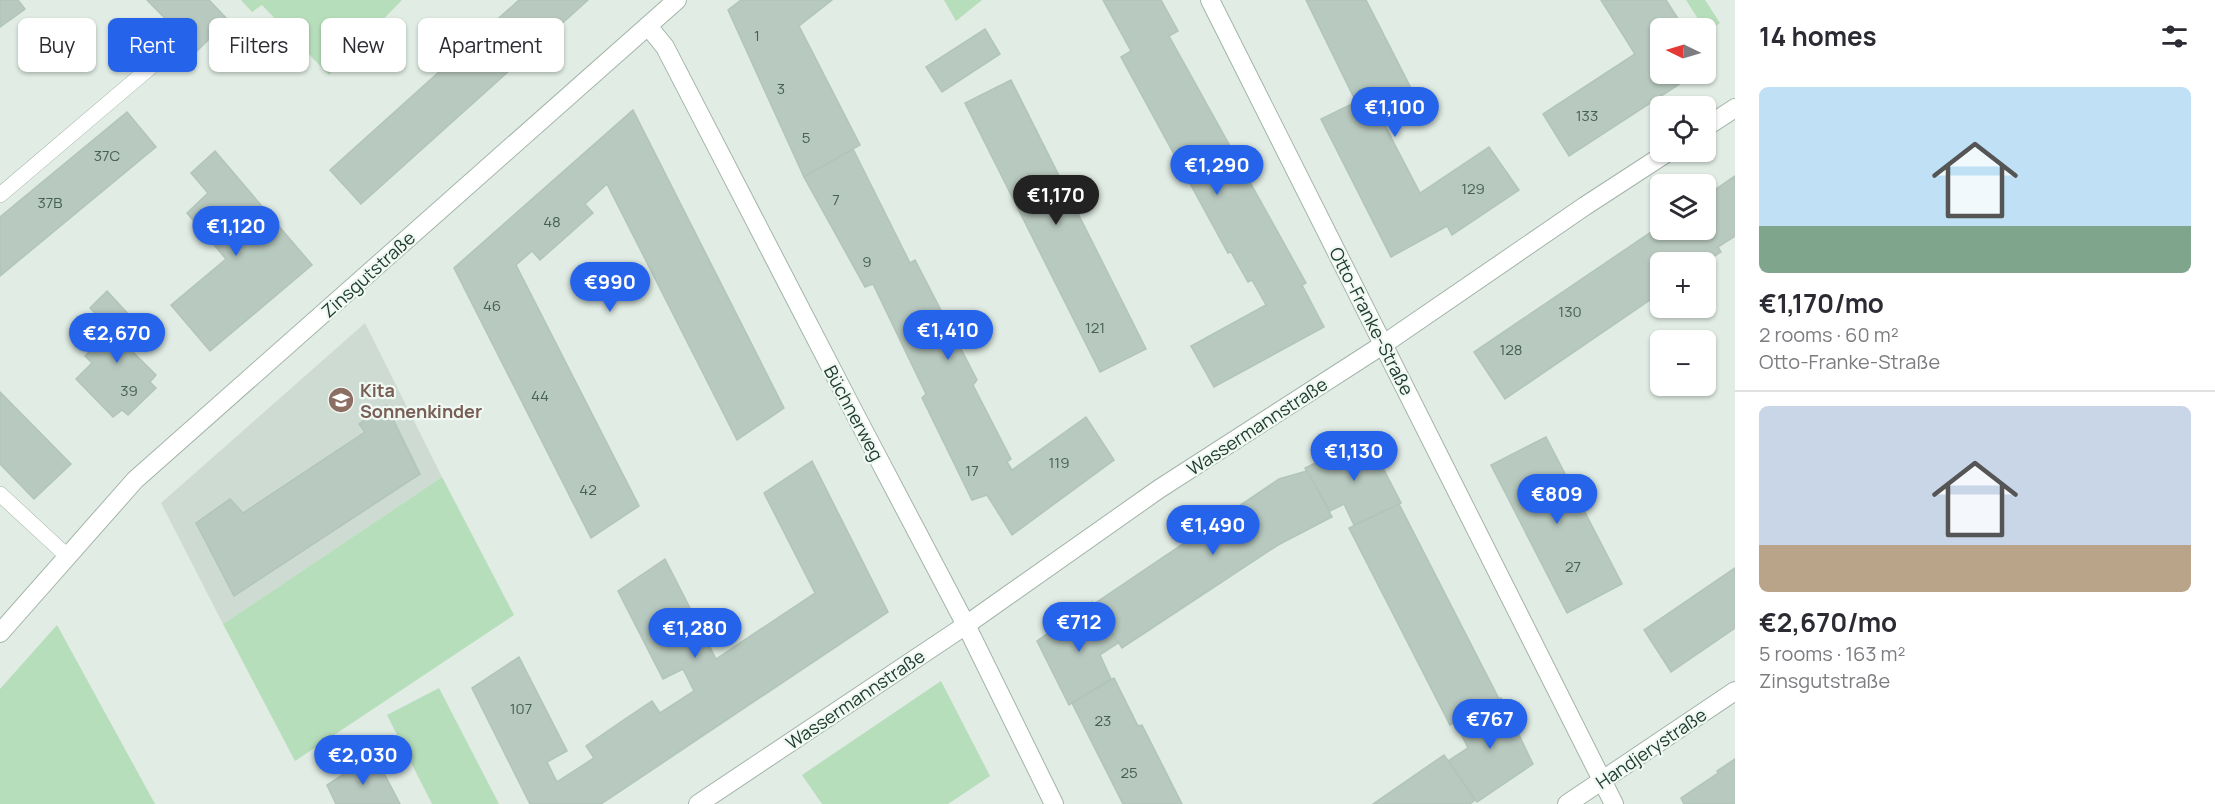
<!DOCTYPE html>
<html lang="en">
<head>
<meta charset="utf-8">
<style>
  body { margin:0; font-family:Manrope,sans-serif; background:#f2f2f3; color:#2b2b33; height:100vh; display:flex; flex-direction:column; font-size:22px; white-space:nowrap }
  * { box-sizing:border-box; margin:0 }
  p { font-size:20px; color:#7c7c81 }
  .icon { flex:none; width:33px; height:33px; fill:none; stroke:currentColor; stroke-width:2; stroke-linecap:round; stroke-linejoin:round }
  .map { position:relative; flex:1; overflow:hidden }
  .side { display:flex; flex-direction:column; background:#fff; width:480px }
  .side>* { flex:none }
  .banner { position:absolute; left:18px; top:18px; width:570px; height:54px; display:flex; gap:12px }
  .needle { width:39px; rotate:275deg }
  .fabs { position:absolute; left:1650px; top:18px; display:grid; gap:12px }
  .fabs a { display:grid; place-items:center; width:66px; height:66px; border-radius:9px; background:#fff; box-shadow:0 2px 4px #0004; font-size:30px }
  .price { position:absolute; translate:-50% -51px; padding:0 14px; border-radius:21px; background:#2563eb; color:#fff; font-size:20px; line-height:39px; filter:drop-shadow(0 2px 3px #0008) }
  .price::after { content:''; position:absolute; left:50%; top:36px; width:18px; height:14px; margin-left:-9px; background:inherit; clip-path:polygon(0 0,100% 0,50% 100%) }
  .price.current { background:#222; color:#fff }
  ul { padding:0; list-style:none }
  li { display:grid; align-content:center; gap:12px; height:318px; padding:0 24px }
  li+li { border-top:2px solid #e1e1e2 }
  li span { display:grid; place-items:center; height:186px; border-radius:9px; color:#555 }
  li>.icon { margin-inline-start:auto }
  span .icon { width:108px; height:108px; fill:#fffc; stroke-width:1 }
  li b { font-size:26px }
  h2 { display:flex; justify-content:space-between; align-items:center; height:72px; padding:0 24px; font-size:26px }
  .tag { padding:0 21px; border-radius:9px; background:#fff; box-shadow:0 2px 4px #0004; font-size:21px; line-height:54px }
  .tag.current { background:#2563eb; color:#fff }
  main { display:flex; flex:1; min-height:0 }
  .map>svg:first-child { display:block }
  .built { fill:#cedbd3 }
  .green { fill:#b7deba }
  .building { fill:#b8c9bf; stroke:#b2c5ba; stroke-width:1.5 }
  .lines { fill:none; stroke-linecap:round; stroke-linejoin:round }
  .lane-casing { stroke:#a3b4aa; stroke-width:16 }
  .street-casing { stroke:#a3b4aa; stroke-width:20 }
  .lane { stroke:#fff; stroke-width:15 }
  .street { stroke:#fff; stroke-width:18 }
  .labels { text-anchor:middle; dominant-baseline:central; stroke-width:4.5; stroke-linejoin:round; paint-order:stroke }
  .number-label { font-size:15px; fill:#466053 }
  .street-label { font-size:18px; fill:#203d2f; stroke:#f0f8f3 }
  .education-label { font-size:18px; font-weight:bold; fill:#785e54; stroke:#f0f8f3; text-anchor:start }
</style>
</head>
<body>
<main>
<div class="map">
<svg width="1735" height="804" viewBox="0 0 1735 804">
  <rect width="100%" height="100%" fill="#e0ece4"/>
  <polygon class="built" points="365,323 442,477 223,624 161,503"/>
  <g class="green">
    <polygon points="241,0 402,0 329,75 262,5 252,12"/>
    <polygon points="944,0 982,0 956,21"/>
    <polygon points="1686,0 1705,0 1720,23 1707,33"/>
    <polygon points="442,477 514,615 295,761 223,624"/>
    <polygon points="57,625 155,804 0,804 0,689"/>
    <polygon points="941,681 990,776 948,804 822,804 802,775"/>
    <polygon points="439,688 499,804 432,804 387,715"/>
  </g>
  <g class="building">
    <polygon points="0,0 18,0 25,9 0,27"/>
    <polygon points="147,0 209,0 228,20 197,51"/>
    <polygon points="519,0 588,0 361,204 330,170"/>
    <polygon points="741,0 832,0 799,26 860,145 804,177 728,10"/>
    <polygon points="1103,0 1161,0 1178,31 1169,36 1306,283 1302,285 1324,327 1214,387 1191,346 1266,305 1252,280 1248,282 1231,252 1228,253 1121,57 1131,51"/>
    <polygon points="1306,0 1366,0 1418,102 1381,118 1420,193 1489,147 1519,190 1452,235 1447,226 1391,257 1321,119 1356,102"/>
    <polygon points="1601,0 1666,0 1684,28 1660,28 1660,74 1695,74 1569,156 1543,114 1635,54"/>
    <polygon points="985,29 1000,54 942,92 926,67"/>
    <polygon points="1011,80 1146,349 1100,372 965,103"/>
    <polygon points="633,110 784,408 737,440 607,184 585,204 593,213 540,260 532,251 516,265 639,506 591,538 454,268"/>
    <polygon points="127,112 156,147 0,276 0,217"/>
    <polygon points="853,149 910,263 915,260 977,380 973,385 1011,459 1007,462 1012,470 1086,417 1114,460 1012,535 987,495 972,500 922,398 926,394 873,284 865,287 804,177"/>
    <polygon points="215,151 312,265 210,351 171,305 226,259 187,213 208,193 191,173"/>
    <polygon points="1735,176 1735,236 1718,247 1721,252 1705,262 1660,262 1660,293 1505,399 1474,352 1660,226 1660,230 1706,230 1706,196"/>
    <polygon points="107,291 141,328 125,344 156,375 150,382 156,388 128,415 122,410 113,417 76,379 92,363 85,356 96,345 103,353 119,338 90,308"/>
    <polygon points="0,392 71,464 34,499 0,464"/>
    <polygon points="386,405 420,474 234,596 196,523 230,499 243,513 365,432 359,424"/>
    <polygon points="1367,437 1401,503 1354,525 1344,504 1330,511 1305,468"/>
    <polygon points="1546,437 1622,584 1567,613 1491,465"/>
    <polygon points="812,461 888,612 601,804 530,804 472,688 519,657 567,751 547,762 557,782 594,758 586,746 622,721 652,701 660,713 694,691 683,669 663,679 618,591 665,559 716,659 815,593 764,493"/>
    <polygon points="1307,471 1332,517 1278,545 1122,648 1094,604 1279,479"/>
    <polygon points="1399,504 1499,699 1450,725 1349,528"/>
    <polygon points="1735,568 1735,628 1671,672 1644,630"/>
    <polygon points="1092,602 1118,643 1100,655 1111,679 1069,705 1037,641"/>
    <polygon points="1114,678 1138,726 1142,725 1182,804 1123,804 1072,703"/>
    <polygon points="1501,698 1533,764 1477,802 1448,761 1468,748 1455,722"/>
    <polygon points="374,754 400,804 336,804 327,785"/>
    <polygon points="1444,755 1475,800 1470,804 1373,804"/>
    <polygon points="1735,759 1735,804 1684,804 1681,798 1718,773 1717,771"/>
  </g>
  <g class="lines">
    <g class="lane-casing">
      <g id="lane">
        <polyline points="0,195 153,65"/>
        <polyline points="0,494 67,556"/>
      </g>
    </g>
    <g class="street-casing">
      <g id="street">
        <polyline points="1210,0 1614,804"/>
        <polyline points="648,26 665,47 856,416 966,625 1054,804"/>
        <polyline points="1706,127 1735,108"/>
        <polyline points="0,633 135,480 677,0"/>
        <polyline points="698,804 966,625 1159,489 1384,344 1585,206 1668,152"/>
        <polyline points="1567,804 1735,691"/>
      </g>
    </g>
    <use href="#lane" class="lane"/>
    <use href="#street" class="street"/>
  </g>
  <defs>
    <g id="school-disc" transform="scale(1.35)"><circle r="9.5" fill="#8d6e63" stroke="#f0f8f3"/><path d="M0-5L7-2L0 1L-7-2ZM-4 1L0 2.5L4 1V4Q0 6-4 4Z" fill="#fff"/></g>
  </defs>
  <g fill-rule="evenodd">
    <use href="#school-disc" x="341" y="400"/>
  </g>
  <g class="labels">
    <g class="number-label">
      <text x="757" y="35">1</text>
      <text x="781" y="88">3</text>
      <text x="1587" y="115">133</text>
      <text x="806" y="137">5</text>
      <text x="107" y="155">37C</text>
      <text x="1473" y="188">129</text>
      <text x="836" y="199">7</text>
      <text x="50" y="202">37B</text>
      <text x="552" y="221">48</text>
      <text x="867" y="261">9</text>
      <text x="492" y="305">46</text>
      <text x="1570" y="311">130</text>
      <text x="1095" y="327">121</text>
      <text x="1511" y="349">128</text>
      <text x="129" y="390">39</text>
      <text x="540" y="395">44</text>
      <text x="1059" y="462">119</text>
      <text x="972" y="470">17</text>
      <text x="588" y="489">42</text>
      <text x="1573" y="566">27</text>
      <text x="521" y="708">107</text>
      <text x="1103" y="720">23</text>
      <text x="1129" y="772">25</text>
    </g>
    <g class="street-label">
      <text transform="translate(368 274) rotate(-42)">Zinsgutstraße</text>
      <text transform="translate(1372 321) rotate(63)">Otto-Franke-Straße</text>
      <text transform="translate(854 413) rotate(62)">Büchnerweg</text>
      <text transform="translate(1257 426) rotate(-33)">Wassermannstraße</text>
      <text transform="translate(855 699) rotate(-34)">Wassermannstraße</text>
      <text transform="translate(1651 748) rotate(-34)">Handjerystraße</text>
    </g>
    <g class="education-label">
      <text x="360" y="390">Kita<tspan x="360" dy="21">Sonnenkinder</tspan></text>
    </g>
  </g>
</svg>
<div class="fabs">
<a><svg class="needle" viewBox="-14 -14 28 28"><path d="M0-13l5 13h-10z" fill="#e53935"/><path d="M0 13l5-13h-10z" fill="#7c7c81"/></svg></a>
<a><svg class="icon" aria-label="locate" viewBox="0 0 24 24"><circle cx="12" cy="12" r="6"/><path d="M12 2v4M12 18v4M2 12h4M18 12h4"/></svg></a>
<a><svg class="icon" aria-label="layers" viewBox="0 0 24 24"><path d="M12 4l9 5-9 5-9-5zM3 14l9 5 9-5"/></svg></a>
<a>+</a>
<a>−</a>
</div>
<b class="price" style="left:1395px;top:138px">€1,100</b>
<b class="price" style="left:1217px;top:196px">€1,290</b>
<b class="price current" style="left:1056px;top:226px">€1,170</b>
<b class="price" style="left:236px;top:257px">€1,120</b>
<b class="price" style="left:610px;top:313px">€990</b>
<b class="price" style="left:948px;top:361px">€1,410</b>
<b class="price" style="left:117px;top:364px">€2,670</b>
<b class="price" style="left:1354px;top:482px">€1,130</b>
<b class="price" style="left:1557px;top:525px">€809</b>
<b class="price" style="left:1213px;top:556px">€1,490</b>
<b class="price" style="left:1079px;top:653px">€712</b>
<b class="price" style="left:695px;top:659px">€1,280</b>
<b class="price" style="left:1490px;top:750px">€767</b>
<b class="price" style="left:363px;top:786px">€2,030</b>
<div class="banner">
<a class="tag">Buy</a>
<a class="tag current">Rent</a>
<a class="tag">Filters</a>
<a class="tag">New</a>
<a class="tag">Apartment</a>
</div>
</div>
<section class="side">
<h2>14 homes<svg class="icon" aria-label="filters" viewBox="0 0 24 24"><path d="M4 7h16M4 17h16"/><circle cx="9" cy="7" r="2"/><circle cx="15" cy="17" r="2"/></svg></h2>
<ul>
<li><span style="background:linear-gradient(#bfe0f5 75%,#7fa58c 0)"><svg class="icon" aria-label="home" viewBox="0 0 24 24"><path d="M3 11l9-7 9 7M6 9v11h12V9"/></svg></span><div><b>€1,170/mo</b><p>2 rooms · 60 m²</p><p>Otto-Franke-Straße</p></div></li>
<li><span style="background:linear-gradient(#c9d6e8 75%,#b9a48a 0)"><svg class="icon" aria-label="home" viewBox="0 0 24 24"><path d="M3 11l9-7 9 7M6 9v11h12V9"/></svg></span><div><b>€2,670/mo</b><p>5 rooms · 163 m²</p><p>Zinsgutstraße</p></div></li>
</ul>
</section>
</main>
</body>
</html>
